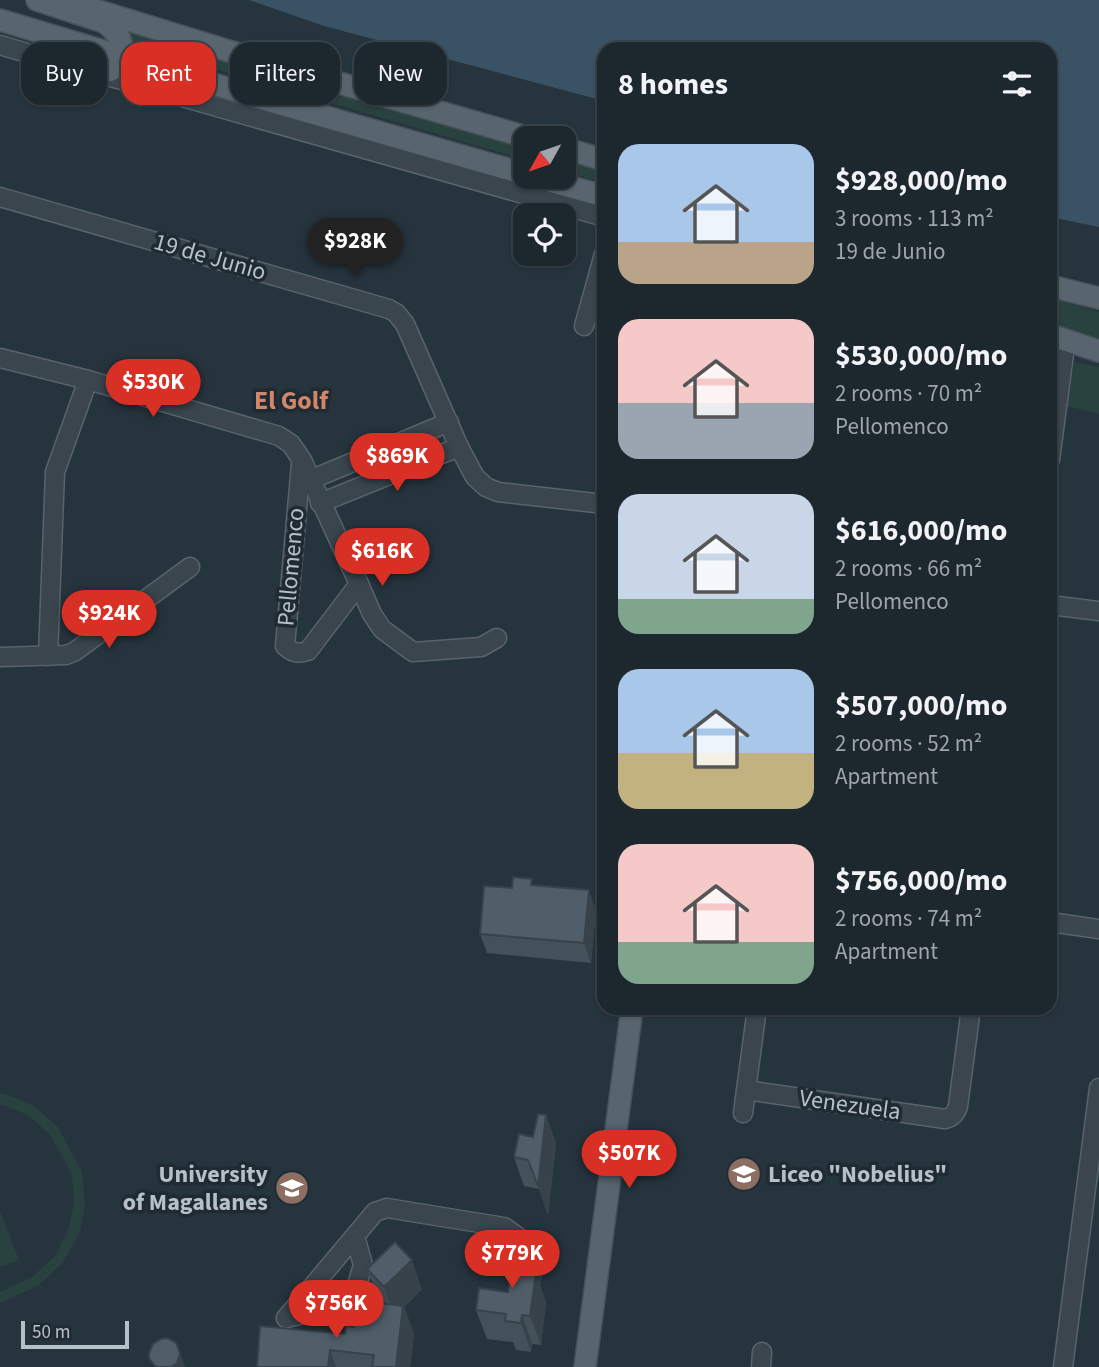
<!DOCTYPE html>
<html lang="en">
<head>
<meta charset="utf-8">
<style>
  body { margin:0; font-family:"Source Sans 3",sans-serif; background:#29333a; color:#f1f3f6; height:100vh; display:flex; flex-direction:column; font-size:26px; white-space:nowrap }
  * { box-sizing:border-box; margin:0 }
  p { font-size:23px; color:#a0a5aa }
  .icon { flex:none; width:38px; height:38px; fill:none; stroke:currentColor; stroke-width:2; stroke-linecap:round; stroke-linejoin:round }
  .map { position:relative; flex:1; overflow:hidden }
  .details { position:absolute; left:597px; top:42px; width:460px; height:973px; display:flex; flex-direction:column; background:#1c272e; border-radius:21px; box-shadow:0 2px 5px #0004,0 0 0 2px #3a444a }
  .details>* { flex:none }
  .top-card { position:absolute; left:21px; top:42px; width:471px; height:63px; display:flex; gap:14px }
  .needle { width:46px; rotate:230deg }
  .buttons { position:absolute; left:513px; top:126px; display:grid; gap:14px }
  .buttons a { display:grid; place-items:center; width:63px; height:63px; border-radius:14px; background:#1c272e; box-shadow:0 2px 5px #0004,0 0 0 2px #3a444a; font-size:35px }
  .scale { position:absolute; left:21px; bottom:18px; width:108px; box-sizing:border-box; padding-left:7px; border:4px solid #b6c0c9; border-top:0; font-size:19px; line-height:24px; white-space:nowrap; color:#b6c0c9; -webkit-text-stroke:5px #1f2a33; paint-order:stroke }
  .price { position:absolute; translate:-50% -60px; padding:0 16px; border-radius:24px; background:#d93025; color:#fff; font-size:23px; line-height:46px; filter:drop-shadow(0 2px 4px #0008) }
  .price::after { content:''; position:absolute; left:50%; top:42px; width:21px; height:16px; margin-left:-10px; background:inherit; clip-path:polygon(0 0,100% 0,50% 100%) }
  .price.current { background:#222; color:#fff }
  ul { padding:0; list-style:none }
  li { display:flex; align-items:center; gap:21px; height:175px; padding:0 21px }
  li span { display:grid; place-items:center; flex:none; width:196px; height:140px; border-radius:21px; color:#555 }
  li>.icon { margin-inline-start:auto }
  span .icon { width:84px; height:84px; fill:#fffc; stroke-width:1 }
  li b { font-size:30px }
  h2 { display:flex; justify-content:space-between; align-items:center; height:84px; padding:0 21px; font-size:30px }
  .pill { padding:0 24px; border-radius:21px; background:#1c272e; box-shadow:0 2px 5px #0004,0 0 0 2px #3a444a; font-size:24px; line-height:63px }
  .pill.current { background:#d93025; color:#fff }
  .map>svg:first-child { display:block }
  .green { fill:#29413f }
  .water { fill:#3a5364 }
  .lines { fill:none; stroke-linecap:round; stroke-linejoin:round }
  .minor-casing { stroke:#58636c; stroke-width:21 }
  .major-casing { stroke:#46515a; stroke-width:24 }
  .minor { stroke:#3a454e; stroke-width:18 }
  .major { stroke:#58656e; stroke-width:21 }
  .wall { fill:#44515a }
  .shaded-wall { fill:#37424a }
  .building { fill:#4f5e69; stroke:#37424a; stroke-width:2 }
  .labels { text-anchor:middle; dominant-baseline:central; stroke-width:7; stroke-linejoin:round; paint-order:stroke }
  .street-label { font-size:24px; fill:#b6c0c9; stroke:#1f2a33 }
  .poi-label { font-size:24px; font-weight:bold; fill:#b6c0c9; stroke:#1f2a33; text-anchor:end }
  .neighbourhood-label { font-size:26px; font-weight:bold; fill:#d0876a; stroke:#1f2a33 }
</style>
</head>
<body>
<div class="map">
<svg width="1099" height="1367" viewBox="0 0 1099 1367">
  <rect width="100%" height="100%" fill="#26343e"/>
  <g class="green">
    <polygon points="124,25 525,143 525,160 131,44 132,37"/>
    <polygon points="564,154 604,166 604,183 564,171"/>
    <polygon points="1050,298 1099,312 1099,342 1050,325"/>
    <polygon points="1074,362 1099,367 1099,414 1066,406"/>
    <polygon points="0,1093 8,1095 34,1106 58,1127 82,1172 85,1205 80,1232 64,1261 38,1286 0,1303 0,1292 32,1277 56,1255 69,1228 74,1204 72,1175 50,1134 28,1115 0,1104"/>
    <polygon points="0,1211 19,1260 0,1267"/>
  </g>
  <polygon class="water" points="249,0 1099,0 1099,227 1050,217 1050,49 604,49 604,101 324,26"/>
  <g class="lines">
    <g class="minor-casing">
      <g id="minor">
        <polyline points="0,45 88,71 145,86"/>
        <polyline points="175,95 604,217"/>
        <polyline points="0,197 389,309 396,313 405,324 459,447 475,477 486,487 498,492 604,504"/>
        <polyline points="584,326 604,254"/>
        <polyline points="0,358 88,380 279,436 291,444 302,460 359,584 372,614 382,629 413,652 481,647 497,638"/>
        <polyline points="1050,460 1064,354"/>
        <path d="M301 464 285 646C293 653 298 654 308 651L359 584"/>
        <polyline points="310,480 449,422"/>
        <polyline points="320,503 459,447"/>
        <polyline points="1050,605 1099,611"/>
        <polyline points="48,656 55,472 88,380"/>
        <polyline points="0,657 66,655 74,652 190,567"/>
        <polyline points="1050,922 1099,929"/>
        <path d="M746 1090 945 1119C953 1117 956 1113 958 1106L971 1008"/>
        <polyline points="743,1113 757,1008"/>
        <path d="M286 1318 375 1212 387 1208 504 1227C519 1237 532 1246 538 1264"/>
        <polyline points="286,1318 326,1309 342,1301 357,1285 363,1265 355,1236"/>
        <polyline points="761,1367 762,1352"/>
        <polyline points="1063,1367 1099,1088"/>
      </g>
    </g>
    <g class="major-casing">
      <g id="major">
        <path d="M37 0 104 22C117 31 128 45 119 62 117 66 116 68 111 70 105 73 95 71 88 71"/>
        <polyline points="63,0 232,52 530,138"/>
        <polyline points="0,20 260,98 525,174"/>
        <polyline points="133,83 201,91"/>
        <polyline points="564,148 604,160"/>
        <polyline points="535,177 604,196"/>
        <polyline points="1050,286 1099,298"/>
        <polyline points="1050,335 1099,351"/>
        <polyline points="585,1367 632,1008"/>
      </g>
    </g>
    <use href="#minor" class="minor"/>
    <use href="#major" class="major"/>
  </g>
  <g class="wall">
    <polygon points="534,885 596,910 591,963 487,953 480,934 512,888"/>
    <polygon points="546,1115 556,1144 548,1215 539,1189 524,1186 514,1157 533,1137"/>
    <polygon points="367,1269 422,1289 404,1307 414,1334 410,1367 257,1367 345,1334 383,1303 378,1298"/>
    <polygon points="542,1276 540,1286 546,1302 541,1345 532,1344 531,1352 516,1350 513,1342 487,1339 476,1310 508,1292"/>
  </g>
  <g class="shaded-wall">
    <polygon points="589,890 596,910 591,963 584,943"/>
    <polygon points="546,1115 556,1144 548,1215 538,1186"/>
    <polygon points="531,1247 542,1276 540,1286 546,1302 541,1345 530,1316 528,1272"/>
    <polygon points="412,1260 422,1289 404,1307 414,1334 410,1367 396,1367 395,1316 384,1287"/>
    <polygon points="522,1315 532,1344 531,1352 521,1323"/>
    <polygon points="330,1350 336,1367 328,1367"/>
    <polygon points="180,1353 185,1367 171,1367"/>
  </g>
  <g class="building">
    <polygon points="513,877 532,879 531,885 589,890 584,943 480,934 484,886 512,888"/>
    <polygon points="538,1114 546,1115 538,1186 528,1160 514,1157 519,1134 533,1137"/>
    <polygon points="395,1242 412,1260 384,1287 367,1269"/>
    <polygon points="514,1245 531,1247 528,1272 536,1274 530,1316 522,1315 521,1323 505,1321 506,1314 476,1310 479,1288 508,1292"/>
    <polygon points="357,1300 403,1306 396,1367 372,1367 374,1355 330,1350 328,1367 257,1367 260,1326 345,1334 346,1326 354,1327"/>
    <polygon points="167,1338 176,1343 180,1353 177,1363 171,1367 158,1367 155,1366 149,1358 149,1353 153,1344 161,1339"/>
  </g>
  <defs>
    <g id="school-disc" transform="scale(1.75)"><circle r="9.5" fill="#8d6e63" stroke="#1f2a33"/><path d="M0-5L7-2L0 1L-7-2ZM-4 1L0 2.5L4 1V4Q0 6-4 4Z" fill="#fff"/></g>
    <g id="university-disc" transform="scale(1.75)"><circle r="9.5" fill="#8d6e63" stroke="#1f2a33"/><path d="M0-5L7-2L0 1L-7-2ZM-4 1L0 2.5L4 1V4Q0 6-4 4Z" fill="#fff"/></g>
  </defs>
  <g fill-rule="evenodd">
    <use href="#school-disc" x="744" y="1174"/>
    <use href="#university-disc" x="292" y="1188"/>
  </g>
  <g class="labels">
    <g class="street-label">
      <text transform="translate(210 257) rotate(16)">19 de Junio</text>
      <text transform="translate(291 567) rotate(-85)">Pellomenco</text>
      <text transform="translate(850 1105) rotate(8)">Venezuela</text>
    </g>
    <g class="poi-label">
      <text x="268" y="1174">University<tspan x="268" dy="28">of Magallanes</tspan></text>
      <text x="768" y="1174" text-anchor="start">Liceo "Nobelius"</text>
    </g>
    <g class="neighbourhood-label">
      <text x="291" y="400">El Golf</text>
    </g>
  </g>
</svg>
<div class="buttons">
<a><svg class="needle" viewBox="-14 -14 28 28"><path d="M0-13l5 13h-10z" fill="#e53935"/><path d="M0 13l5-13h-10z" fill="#a0a5aa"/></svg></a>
<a><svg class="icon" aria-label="locate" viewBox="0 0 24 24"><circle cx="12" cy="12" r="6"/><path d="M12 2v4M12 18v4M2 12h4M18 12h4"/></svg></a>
</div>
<div class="scale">50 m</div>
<b class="price current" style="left:355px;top:278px">$928K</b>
<b class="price" style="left:153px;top:419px">$530K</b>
<b class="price" style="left:397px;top:493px">$869K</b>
<b class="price" style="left:382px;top:588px">$616K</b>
<b class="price" style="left:109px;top:650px">$924K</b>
<b class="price" style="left:629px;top:1190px">$507K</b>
<b class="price" style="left:512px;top:1290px">$779K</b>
<b class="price" style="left:336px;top:1340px">$756K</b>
<div class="top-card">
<a class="pill">Buy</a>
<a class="pill current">Rent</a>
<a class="pill">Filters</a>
<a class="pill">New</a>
</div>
<section class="details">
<h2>8 homes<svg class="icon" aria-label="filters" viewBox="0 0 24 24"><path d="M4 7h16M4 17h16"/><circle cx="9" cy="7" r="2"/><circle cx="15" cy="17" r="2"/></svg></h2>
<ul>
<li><span style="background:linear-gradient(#a9c7e8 70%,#b9a48a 0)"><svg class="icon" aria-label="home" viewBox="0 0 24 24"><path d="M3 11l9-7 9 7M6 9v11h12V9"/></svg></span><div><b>$928,000/mo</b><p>3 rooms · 113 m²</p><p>19 de Junio</p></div></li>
<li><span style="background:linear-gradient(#f6c9c9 60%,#9aa5b1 0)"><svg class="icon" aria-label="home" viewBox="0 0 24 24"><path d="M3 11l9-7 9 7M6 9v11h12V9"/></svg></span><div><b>$530,000/mo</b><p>2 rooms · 70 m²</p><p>Pellomenco</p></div></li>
<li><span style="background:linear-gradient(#c9d6e8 75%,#7fa58c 0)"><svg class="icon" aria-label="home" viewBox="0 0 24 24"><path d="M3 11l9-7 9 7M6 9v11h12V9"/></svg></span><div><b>$616,000/mo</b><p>2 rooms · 66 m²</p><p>Pellomenco</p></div></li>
<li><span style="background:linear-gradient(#a9c7e8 60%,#c2b280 0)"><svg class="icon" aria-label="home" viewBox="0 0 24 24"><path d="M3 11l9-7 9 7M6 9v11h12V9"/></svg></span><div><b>$507,000/mo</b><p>2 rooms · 52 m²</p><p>Apartment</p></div></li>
<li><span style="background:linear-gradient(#f6c9c9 70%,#7fa58c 0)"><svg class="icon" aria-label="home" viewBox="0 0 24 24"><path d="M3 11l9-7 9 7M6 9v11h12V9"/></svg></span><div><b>$756,000/mo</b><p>2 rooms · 74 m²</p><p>Apartment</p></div></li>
</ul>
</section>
</div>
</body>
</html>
